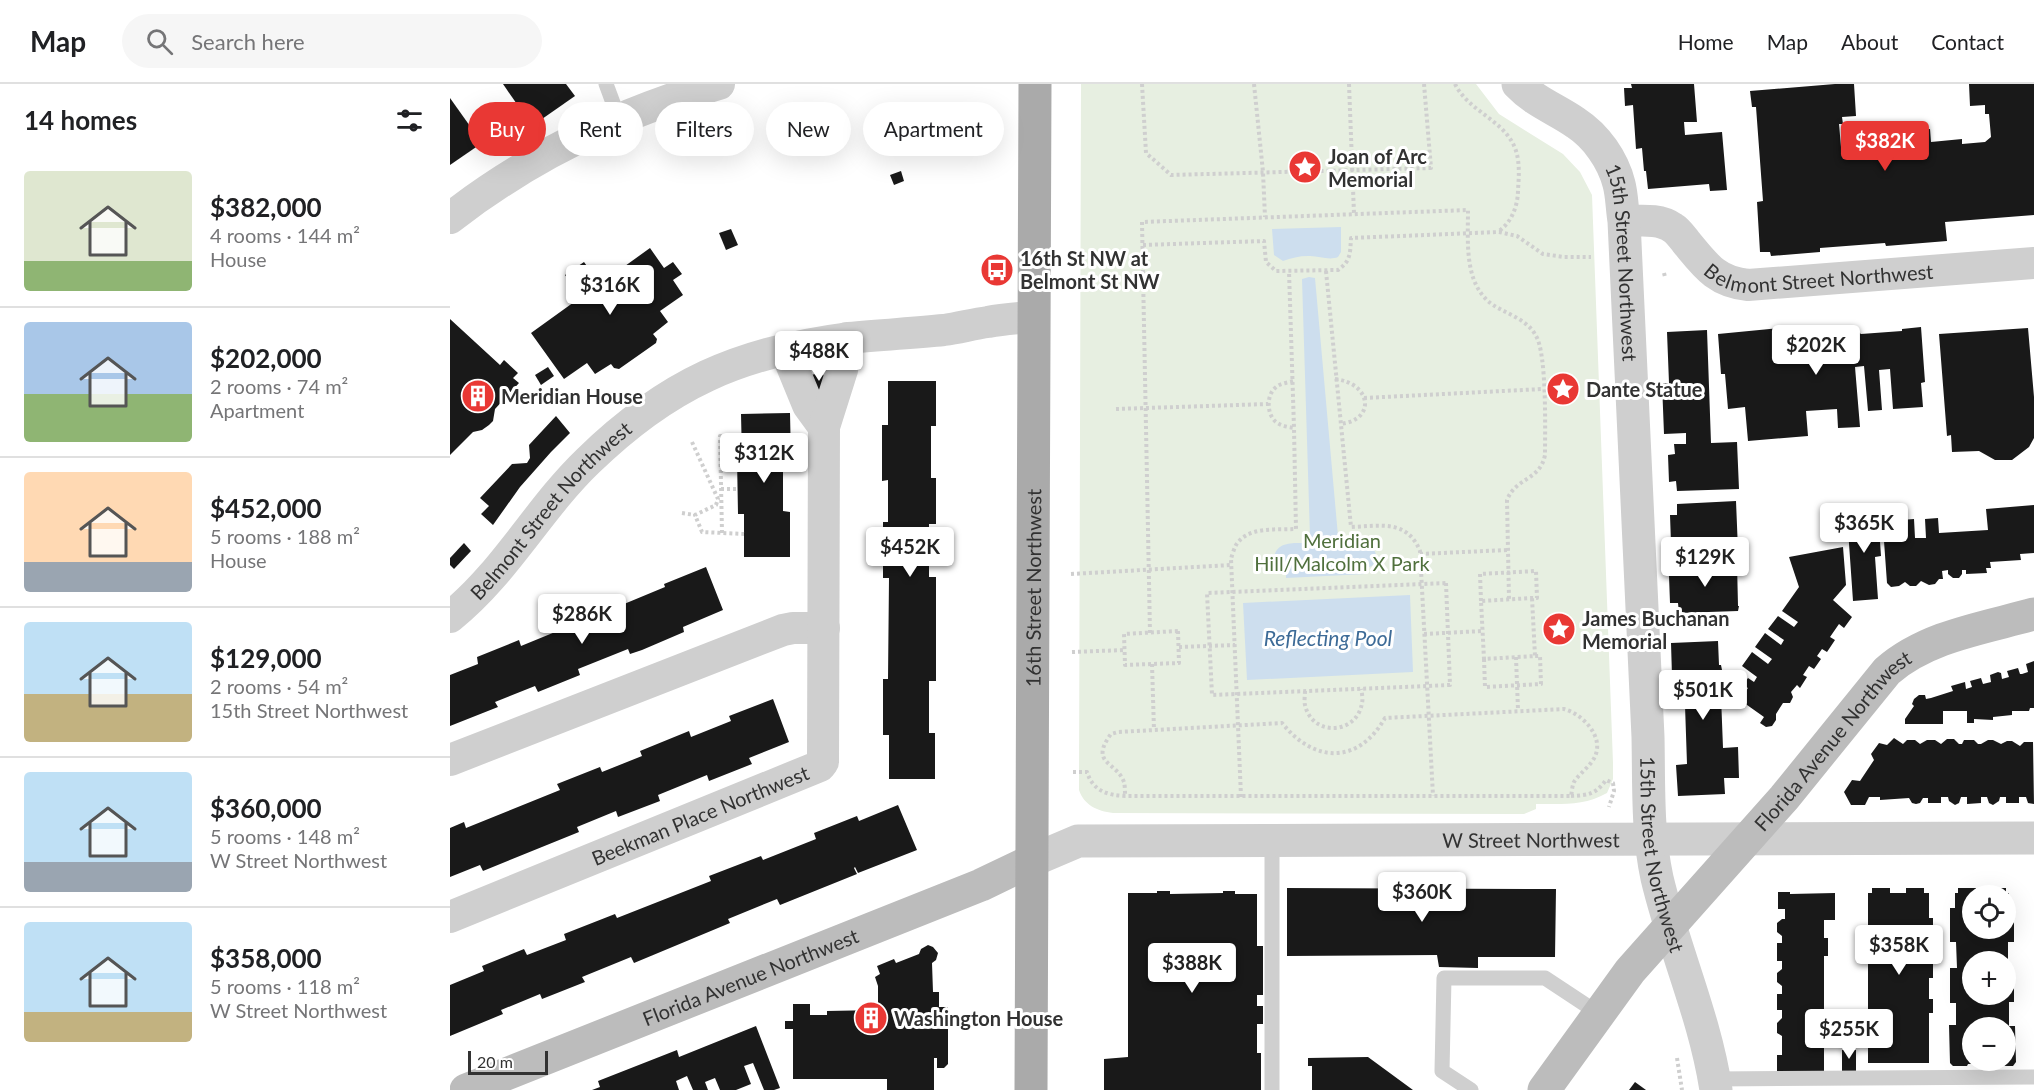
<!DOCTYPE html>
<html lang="en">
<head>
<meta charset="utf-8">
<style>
  body { margin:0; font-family:Lato,sans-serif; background:#f6f6f6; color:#202124; height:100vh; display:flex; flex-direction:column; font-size:22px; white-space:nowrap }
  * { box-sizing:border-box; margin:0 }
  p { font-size:20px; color:#757577 }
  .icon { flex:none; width:33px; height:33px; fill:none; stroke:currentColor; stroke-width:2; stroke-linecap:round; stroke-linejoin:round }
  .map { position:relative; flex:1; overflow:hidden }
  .details { display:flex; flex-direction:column; background:#fff; width:450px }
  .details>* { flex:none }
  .hud { position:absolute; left:18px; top:18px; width:570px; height:54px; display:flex; gap:12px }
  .fabs { position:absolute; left:1512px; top:801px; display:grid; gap:12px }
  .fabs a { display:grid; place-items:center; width:54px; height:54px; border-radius:50%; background:#fff; box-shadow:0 6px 24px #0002; font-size:30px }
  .scale { position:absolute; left:18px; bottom:15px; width:80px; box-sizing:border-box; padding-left:6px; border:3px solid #323232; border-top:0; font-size:16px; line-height:21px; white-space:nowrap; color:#323232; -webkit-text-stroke:4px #fff; paint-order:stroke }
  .price { position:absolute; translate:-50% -51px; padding:0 14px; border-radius:6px; background:#fff; color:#222; font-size:20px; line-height:39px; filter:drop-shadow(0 2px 3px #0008) }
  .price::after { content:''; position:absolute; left:50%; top:36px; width:18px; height:14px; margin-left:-9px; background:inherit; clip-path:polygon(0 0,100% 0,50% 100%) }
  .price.selected { background:#e93834; color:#fff }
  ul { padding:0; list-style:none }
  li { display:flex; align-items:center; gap:18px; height:150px; padding:0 24px }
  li+li { border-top:2px solid #e0e0e0 }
  li span { display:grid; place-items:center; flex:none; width:168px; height:120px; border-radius:6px; color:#555 }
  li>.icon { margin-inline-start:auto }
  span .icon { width:72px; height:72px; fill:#fffc; stroke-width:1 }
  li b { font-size:26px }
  h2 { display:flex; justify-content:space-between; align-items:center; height:72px; padding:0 24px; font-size:26px }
  .tag { padding:0 21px; border-radius:27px; background:#fff; box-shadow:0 6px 24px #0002; font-size:21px; line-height:54px }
  .tag.selected { background:#e93834; color:#fff }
  header { display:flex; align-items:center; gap:36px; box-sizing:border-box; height:84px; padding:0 30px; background:#fff; border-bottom:2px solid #e0e0e0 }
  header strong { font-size:28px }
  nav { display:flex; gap:33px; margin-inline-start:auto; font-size:21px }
  .search { width:420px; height:54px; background:#f6f6f6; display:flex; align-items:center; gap:15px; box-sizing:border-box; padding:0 21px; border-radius:33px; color:#757577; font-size:22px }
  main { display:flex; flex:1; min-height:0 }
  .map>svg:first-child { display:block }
  .green { fill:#e7efe1 }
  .water { fill:#cddeee }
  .building { fill:#191919; fill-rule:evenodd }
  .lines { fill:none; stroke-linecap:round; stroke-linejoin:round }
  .path { stroke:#cfcfcf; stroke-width:4; stroke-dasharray:3 3; stroke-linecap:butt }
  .service { stroke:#cfcfcf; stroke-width:15 }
  .minor { stroke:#cfcfcf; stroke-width:32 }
  .tertiary { stroke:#cfcfcf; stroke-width:33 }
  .secondary { stroke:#bcbcbc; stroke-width:33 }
  .primary { stroke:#aaa; stroke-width:33 }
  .labels { text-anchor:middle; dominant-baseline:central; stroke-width:6; stroke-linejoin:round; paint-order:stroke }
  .poi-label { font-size:20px; font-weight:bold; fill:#323232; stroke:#fff; text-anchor:start }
  .street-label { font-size:20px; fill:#323232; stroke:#fff }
  .park-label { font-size:20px; fill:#50703d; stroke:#fff }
  .water-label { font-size:21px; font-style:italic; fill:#3d6b97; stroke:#fff }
</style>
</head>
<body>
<header>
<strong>Map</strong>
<div class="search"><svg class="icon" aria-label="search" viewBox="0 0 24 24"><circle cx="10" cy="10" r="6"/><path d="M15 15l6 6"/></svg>Search here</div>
<nav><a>Home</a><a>Map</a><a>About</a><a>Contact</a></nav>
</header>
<main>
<section class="details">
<h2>14 homes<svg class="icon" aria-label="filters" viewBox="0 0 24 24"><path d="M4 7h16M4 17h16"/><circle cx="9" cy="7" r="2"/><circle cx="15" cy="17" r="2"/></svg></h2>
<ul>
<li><span style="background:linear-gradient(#dfe7d0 75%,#8fb573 0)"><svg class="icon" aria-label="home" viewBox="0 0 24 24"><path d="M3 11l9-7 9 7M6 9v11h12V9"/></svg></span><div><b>$382,000</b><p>4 rooms · 144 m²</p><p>House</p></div></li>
<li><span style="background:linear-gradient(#a9c7e8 60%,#8fb573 0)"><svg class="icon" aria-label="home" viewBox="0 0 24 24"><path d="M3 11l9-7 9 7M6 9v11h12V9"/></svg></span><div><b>$202,000</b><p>2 rooms · 74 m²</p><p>Apartment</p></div></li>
<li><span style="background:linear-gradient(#ffd9b3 75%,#9aa5b1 0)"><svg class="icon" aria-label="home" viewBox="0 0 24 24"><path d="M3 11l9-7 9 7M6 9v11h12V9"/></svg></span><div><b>$452,000</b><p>5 rooms · 188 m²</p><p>House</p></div></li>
<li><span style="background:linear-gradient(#bfe0f5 60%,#c2b280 0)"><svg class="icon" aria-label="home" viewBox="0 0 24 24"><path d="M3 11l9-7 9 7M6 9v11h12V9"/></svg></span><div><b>$129,000</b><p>2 rooms · 54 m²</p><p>15th Street Northwest</p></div></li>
<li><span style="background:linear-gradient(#bfe0f5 75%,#9aa5b1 0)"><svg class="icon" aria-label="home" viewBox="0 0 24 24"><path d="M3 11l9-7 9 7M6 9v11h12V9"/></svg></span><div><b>$360,000</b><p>5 rooms · 148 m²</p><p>W Street Northwest</p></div></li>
<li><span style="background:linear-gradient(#bfe0f5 75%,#c2b280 0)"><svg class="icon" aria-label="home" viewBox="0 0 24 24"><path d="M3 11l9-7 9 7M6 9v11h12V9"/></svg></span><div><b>$358,000</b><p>5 rooms · 118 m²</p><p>W Street Northwest</p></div></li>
</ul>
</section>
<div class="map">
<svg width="1584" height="1006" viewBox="0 0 1584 1006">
  <rect width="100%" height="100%" fill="#fff"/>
  <path class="green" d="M631 0H1026L1049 30 1113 70 1130 88 1142 111 1163 679V695L1157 709C1134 722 1112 720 1086 720V725L1074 730 663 729C647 727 634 721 629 706Z"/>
  <g class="water">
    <path d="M891 143V168L888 173C878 177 868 171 858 172 849 172 841 174 833 177L824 171 822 145Z"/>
    <path d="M859 193 865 194 888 452 893 457C899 457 906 455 913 457 926 461 934 481 916 484V490L836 494V488L827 487C824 482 824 480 824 474 826 457 844 459 856 459L860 453 852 195Z"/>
    <polygon points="960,511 963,588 797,596 793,519"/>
  </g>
  <g class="building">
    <polygon points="53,0 116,0 125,12 82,42"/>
    <polygon points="1181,0 1244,0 1247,38 1234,38 1235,51 1272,48 1277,106 1260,107 1259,100 1198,105 1196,87 1194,87 1192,64 1186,65 1183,21 1175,22 1174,4 1182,4"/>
    <polygon points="1385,0 1404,0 1406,32 1392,33 1393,40 1389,40 1391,63 1396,69 1421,67 1420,63 1451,61 1450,47 1480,45 1481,58 1512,55 1512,60 1535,58 1541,53 1539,30 1535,30 1535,21 1520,22 1519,0 1584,0 1584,131 1495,138 1497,157 1436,162 1435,159 1370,164 1370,168 1321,172 1320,168 1310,168 1307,118 1313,117 1306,23 1302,23 1300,7"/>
    <polygon points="0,14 32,59 0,81"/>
    <polygon points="451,87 454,97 444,101 440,91"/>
    <polygon points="281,145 288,161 276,166 269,149"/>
    <polygon points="200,164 214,184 223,178 232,190 223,196 233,211 210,227 218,238 203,250 207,255 206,259 169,285 164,284 161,280 145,290 137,279 114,295 81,249 131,213 115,191 134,178 150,200"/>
    <polygon points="0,235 50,281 54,276 68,289 63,294 69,299 45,325 43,337 39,341 32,346 23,348 0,371"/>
    <polygon points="1349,242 1350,255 1390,252 1394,246 1405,246 1411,250 1452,247 1452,245 1471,243 1475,298 1471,299 1473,323 1443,325 1440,285 1429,286 1432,326 1418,327 1414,282 1405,283 1410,343 1388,344 1387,325 1356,327 1358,352 1298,357 1295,323 1278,325 1275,290 1271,290 1268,250"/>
    <polygon points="1578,244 1584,313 1584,354 1579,363 1562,376 1545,376 1529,367 1502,368 1501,351 1497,352 1489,250"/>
    <polygon points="1257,246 1261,359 1287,358 1289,405 1227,407 1226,397 1219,398 1218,371 1225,370 1224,360 1236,360 1236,349 1214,350 1212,299 1219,299 1217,248"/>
    <polygon points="98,283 104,292 91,301 85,291"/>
    <polygon points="372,289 379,298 365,310 360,291"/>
    <polygon points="438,297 486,297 486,342 481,342 481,394 486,394 486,440 479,440 479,493 486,493 486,597 479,597 479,649 485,649 485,695 439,695 439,651 433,651 433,595 438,595 439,494 433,494 433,438 438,438 438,396 432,397 432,341 438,341"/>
    <polygon points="340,329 341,375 333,375 333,427 340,428 340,473 294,473 294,430 288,430 287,374 292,374 291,330"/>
    <polygon points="106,332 120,349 101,368 70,403 43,441 31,430 39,422 30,414 62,380 77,379 80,374 79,361"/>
    <polygon points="1286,417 1288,466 1229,468 1229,458 1221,459 1220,431 1227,431 1227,420"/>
    <polygon points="1584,421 1584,469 1570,470 1571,476 1540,478 1541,484 1536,484 1537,489 1516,490 1516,486 1512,486 1512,490 1509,494 1503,494 1498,490 1498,486 1492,487 1493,495 1489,495 1485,500 1479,501 1471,497 1466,502 1460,502 1455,498 1449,502 1441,503 1437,499 1434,457 1439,456 1438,437 1464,435 1465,454 1476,454 1475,435 1488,434 1489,449 1538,446 1536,425"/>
    <polygon points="1428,428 1431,472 1425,473 1428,515 1403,517 1397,431"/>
    <polygon points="14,459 21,467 4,485 0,481 0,474"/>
    <polygon points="1393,463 1396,501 1383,516 1402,533 1394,544 1389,540 1380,553 1385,556 1377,568 1372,565 1367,572 1371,575 1364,585 1359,582 1353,591 1357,593 1350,604 1347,601 1341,608 1343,613 1340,619 1333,619 1326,630 1326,636 1322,642 1316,643 1310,639 1314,633 1290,616 1298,604 1293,601 1298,594 1304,598 1307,593 1292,582 1302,568 1318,580 1322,575 1305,563 1315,549 1331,561 1334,556 1318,545 1328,532 1344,543 1348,538 1332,527 1349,503 1339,473"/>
    <polygon points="1287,479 1288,522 1289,522 1288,527 1229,529 1228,519 1220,519 1219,492 1227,491 1226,481"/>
    <polygon points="256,483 273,526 233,543 234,548 192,566 180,570 178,565 128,585 130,591 88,608 85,602 45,618 48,623 0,642 0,591 28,580 27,573 69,556 71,562 110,546 108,541 160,521 162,525 215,503 214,500"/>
    <polygon points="1268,557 1269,581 1271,581 1272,586 1270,586 1273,664 1288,663 1289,694 1274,694 1275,710 1228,712 1226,681 1237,680 1234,592 1222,592 1221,559"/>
    <polygon points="1584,577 1584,624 1580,624 1579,627 1562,627 1562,631 1543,633 1543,636 1524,635 1524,639 1517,639 1517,627 1493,627 1493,640 1455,640 1455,635 1464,622 1462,620 1464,615 1469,611 1475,611 1476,615 1481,614 1503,607 1501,602 1515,598 1516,605 1522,603 1520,597 1531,594 1533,600 1541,598 1540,591 1548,588 1551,589 1552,595 1559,593 1557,587 1568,584 1570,590 1572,590 1578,588 1576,580"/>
    <polygon points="323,615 339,658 299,674 302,680 259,697 257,691 208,711 210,717 168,733 166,727 127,743 129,748 33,787 30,781 0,793 0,744 14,738 16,744 110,706 107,700 150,683 152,688 192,672 190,667 239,647 241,653 281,637 279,632"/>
    <polygon points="1444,654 1453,660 1457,656 1465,656 1470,660 1477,656 1485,656 1491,660 1497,655 1504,655 1509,660 1512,660 1514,656 1524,656 1528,660 1531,660 1538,656 1543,656 1551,660 1557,657 1562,657 1570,662 1574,658 1583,658 1584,720 1578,719 1576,713 1569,713 1569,719 1556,719 1556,713 1550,713 1549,717 1543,721 1539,719 1537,713 1531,713 1531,719 1517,720 1517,713 1511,713 1509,719 1505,721 1499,717 1498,713 1491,713 1491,719 1478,719 1478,714 1473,714 1470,719 1466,720 1462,719 1459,714 1430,716 1430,713 1419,713 1415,721 1401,721 1394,708 1402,696 1410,697 1424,676 1421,670 1429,659 1437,661"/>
    <polygon points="448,721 467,766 408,789 405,783 404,784 407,790 330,821 327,815 278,835 280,839 184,879 181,873 132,893 135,898 92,915 90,910 51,926 53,930 0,952 0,901 34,887 32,882 74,865 77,871 116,856 114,850 165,830 167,834 261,797 259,792 311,772 313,776 366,755 364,749 407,732 409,737"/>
    <polygon points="837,804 1106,805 1105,873 1028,873 1028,884 989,883 987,871 837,872"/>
    <polygon points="1422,804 1440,804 1440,809 1456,809 1456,804 1474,804 1474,809 1479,809 1479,834 1483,834 1483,847 1479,847 1479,877 1483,877 1483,894 1479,894 1479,915 1483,915 1483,929 1479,929 1479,979 1418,979 1418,809 1422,809"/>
    <path d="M1508 804H1526V809H1538L1537 804H1556V809H1559V824H1564V858H1558V884H1564V918H1559V942H1565L1566 978 1563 982H1551L1547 980H1518L1517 982H1503L1500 979 1499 941H1506V919H1500V884H1507L1506 858H1500V824H1505V809H1508ZM1522 812H1556V844H1522ZM1522 878H1556V910H1522ZM1522 944H1556V976H1522Z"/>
    <polygon points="707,807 720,807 720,810 773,809 773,807 785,807 785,810 807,810 807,862 813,862 813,911 807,911 807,922 813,922 813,940 807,940 807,969 811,969 811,1006 654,1006 654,975 678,973 678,809 707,809"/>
    <polygon points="1328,808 1340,808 1340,810 1385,809 1385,836 1374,836 1374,854 1378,854 1378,872 1374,872 1374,988 1327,988 1327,971 1332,971 1332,952 1327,949 1327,939 1332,934 1332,926 1327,926 1327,910 1332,910 1332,902 1327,898 1327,889 1332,885 1332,877 1327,877 1327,859 1332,859 1332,852 1327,848 1327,839 1332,835 1335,835 1335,825 1328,825"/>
    <polygon points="478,861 483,863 488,869 486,876 482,879 483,908 489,908 489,923 498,923 498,980 494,984 487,984 487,974 484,974 484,1006 437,1006 437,995 343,995 343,945 335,945 335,937 343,937 343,920 360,920 360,931 377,931 377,927 428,926 428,902 425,893 430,890 427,882 444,875 446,879 469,870 471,865"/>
    <polygon points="306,942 330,1004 324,1006 314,1006 303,979 294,982 301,1000 286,1006 270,1006 265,994 255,998 258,1006 243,1006 237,992 226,997 229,1006 142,1006 150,1003 148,997 227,966 229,973"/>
    <rect x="1392" y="966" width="14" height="21"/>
    <polygon points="918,973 963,1006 862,1006 862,982 858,982 858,974"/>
    <polygon points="1185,998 1196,1006 1179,1006"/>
  </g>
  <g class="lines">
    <g class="path">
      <polyline points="692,0 696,69 721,91 981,84 974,0"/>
      <polyline points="804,0 813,88 815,133"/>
      <polyline points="899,0 904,130"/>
      <path d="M1005 0C1018 27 1054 36 1065 64 1070 77 1069 92 1068 106 1068 121 1062 138 1049 147"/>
      <path d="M693 161 814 157 816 178 826 187 888 186C901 177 900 169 901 154L1049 148 1067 152 1093 170 1114 173H1141"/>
      <path d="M876 187 901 443C930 442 957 435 970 467L983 712"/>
      <polyline points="1214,189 1215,193"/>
      <path d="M885 295C921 299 927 336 890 340"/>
      <path d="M843 297C837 299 830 299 825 304 816 312 817 331 826 338 831 342 838 343 844 344"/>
      <polyline points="914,314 1093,305"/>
      <polyline points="666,325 818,320"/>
      <polyline points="242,358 268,415 266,421 245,431 252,448 294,450"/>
      <polyline points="271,405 287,405"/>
      <polyline points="232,429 245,431"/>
      <polyline points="272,449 270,352 291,352"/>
      <polyline points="970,470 1057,466"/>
      <polyline points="621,490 781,481"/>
      <polygon points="996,499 1000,601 762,611 757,509"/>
      <polyline points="1031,517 1030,490 1086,487 1087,514 1082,514 1031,517 1034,575 1085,572 1082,514"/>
      <polygon points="728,547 729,579 675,581 674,550"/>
      <path d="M700 549 692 138 1018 126C1018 161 1013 207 1050 225 1063 232 1079 238 1086 252 1097 270 1095 347 1095 371 1090 397 1066 393 1057 416L1059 515"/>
      <polyline points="974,550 1033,547"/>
      <polyline points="729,563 785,561"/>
      <polyline points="622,568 675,566"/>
      <polyline points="1066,573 1068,626"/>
      <polyline points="1034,575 1035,603 1091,600 1090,572 1085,572"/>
      <polyline points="702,580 704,646"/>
      <path d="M855 607C855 611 854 617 855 621 862 653 907 651 912 619 913 615 912 609 911 605"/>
      <path d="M623 688H637C643 707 657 711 675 712H1121C1122 708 1122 702 1124 698 1129 690 1138 684 1143 676 1157 655 1133 630 1114 625L935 634C908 681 864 679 832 639L668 648 661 650C639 680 666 677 674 698 675 702 675 707 675 712"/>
      <path d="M1121 712C1138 711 1145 711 1156 696L1163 699 1164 707 1159 723"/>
      <path d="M791 713 781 475C782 471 784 465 786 461 798 442 826 446 846 445L844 344 839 187"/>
      <polyline points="1227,974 1232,1006"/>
    </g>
    <g class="service">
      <polyline points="156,0 169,35"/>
      <polyline points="822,756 822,1006"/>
      <polyline points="1264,995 1584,993"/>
      <polyline points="1021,1006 992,987 994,894 1095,894 1148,929"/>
    </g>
    <g class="minor">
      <path d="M0 134C80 72 172 28 269 0"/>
      <path id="s1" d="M1174 137C1190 137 1209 134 1223 144 1228 147 1232 153 1236 158 1255 181 1266 198 1298 201L1584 179"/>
      <polyline points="335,265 358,321 374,343"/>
      <path id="s2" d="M0 533C55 489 88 425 138 377 217 300 289 268 399 254 430 251 462 249 494 246 509 244 523 240 538 238 553 235 568 234 583 233"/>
      <polyline points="0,676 333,546 343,544 374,544"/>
      <path id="s3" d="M0 833 370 682 373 678 374 343 392 286 397 254"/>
    </g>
    <g class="tertiary">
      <path id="s4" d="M1068 0C1085 18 1106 25 1126 39 1146 52 1163 76 1169 100 1172 111 1172 125 1174 137L1198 653C1199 700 1197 748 1207 794 1224 866 1255 933 1266 1006"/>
      <path id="s5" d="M581 777 628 757 1584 754"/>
    </g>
    <g class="secondary">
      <path id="s6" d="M16 1006 531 801 581 777"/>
      <path id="s7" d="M1094 1006 1180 887 1334 714 1437 587C1477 552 1534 544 1584 530"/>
    </g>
    <path class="primary" id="s8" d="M581 1006 585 0"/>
  </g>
  <defs>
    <g id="sight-disc" transform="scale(1.725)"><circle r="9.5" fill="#e93834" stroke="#fff"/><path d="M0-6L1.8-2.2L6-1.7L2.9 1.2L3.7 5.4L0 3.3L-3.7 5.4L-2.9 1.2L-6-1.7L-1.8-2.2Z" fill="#fff"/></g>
    <g id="bus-disc" transform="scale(1.725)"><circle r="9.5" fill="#e93834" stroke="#fff"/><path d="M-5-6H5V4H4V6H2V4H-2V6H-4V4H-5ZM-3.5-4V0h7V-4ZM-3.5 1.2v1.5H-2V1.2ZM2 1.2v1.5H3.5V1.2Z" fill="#fff"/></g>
    <g id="building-disc" transform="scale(1.725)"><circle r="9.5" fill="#e93834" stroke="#fff"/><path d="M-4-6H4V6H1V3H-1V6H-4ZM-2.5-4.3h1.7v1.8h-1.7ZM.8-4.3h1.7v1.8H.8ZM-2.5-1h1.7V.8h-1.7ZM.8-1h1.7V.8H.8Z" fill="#fff"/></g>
  </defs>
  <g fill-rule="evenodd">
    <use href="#sight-disc" x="855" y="83"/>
    <use href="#bus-disc" x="547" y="186"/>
    <use href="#sight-disc" x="1113" y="305"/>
    <use href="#building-disc" x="28" y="312"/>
    <use href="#sight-disc" x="1109" y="545"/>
    <use href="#building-disc" x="421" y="934"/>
  </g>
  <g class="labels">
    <g class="poi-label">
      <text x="878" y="72">Joan of Arc<tspan x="878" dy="23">Memorial</tspan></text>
      <text x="570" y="174">16th St NW at<tspan x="570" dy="23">Belmont St NW</tspan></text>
      <text x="1136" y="305">Dante Statue</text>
      <text x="51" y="312">Meridian House</text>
      <text x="1132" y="534">James Buchanan<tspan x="1132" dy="23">Memorial</tspan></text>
      <text x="444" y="934">Washington House</text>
    </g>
    <g class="street-label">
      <text stroke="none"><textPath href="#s4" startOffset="225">15th Street Northwest</textPath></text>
      <text stroke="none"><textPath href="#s1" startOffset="218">Belmont Street Northwest</textPath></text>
      <text stroke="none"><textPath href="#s2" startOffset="147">Belmont Street Northwest</textPath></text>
      <text stroke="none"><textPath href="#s8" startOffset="502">16th Street Northwest</textPath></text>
      <text stroke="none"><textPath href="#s7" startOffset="454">Florida Avenue Northwest</textPath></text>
      <text stroke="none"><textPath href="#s3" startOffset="270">Beekman Place Northwest</textPath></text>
      <text stroke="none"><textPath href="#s5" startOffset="504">W Street Northwest</textPath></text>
      <text stroke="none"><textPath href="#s4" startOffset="819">15th Street Northwest</textPath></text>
      <text stroke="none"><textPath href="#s6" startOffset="306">Florida Avenue Northwest</textPath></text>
    </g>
    <g class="park-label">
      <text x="892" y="456">Meridian<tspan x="892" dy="23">Hill/Malcolm X Park</tspan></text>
    </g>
    <g class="water-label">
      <text x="878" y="553">Reflecting Pool</text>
    </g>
  </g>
</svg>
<div class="fabs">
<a><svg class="icon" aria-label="locate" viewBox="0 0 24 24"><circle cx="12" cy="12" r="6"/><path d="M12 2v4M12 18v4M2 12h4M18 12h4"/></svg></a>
<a>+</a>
<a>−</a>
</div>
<div class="scale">20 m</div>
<b class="price selected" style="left:1435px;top:88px">$382K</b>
<b class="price" style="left:160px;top:232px">$316K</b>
<b class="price" style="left:1366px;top:292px">$202K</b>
<b class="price" style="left:369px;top:298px">$488K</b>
<b class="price" style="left:314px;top:400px">$312K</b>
<b class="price" style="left:1414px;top:470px">$365K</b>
<b class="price" style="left:460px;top:494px">$452K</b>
<b class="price" style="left:1255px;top:504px">$129K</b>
<b class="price" style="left:132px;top:561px">$286K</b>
<b class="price" style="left:1253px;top:637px">$501K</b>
<b class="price" style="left:972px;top:839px">$360K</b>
<b class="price" style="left:1449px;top:892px">$358K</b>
<b class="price" style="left:742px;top:910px">$388K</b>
<b class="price" style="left:1399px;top:976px">$255K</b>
<div class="hud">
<a class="tag selected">Buy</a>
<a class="tag">Rent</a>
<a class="tag">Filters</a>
<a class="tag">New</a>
<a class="tag">Apartment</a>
</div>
</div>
</main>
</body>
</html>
